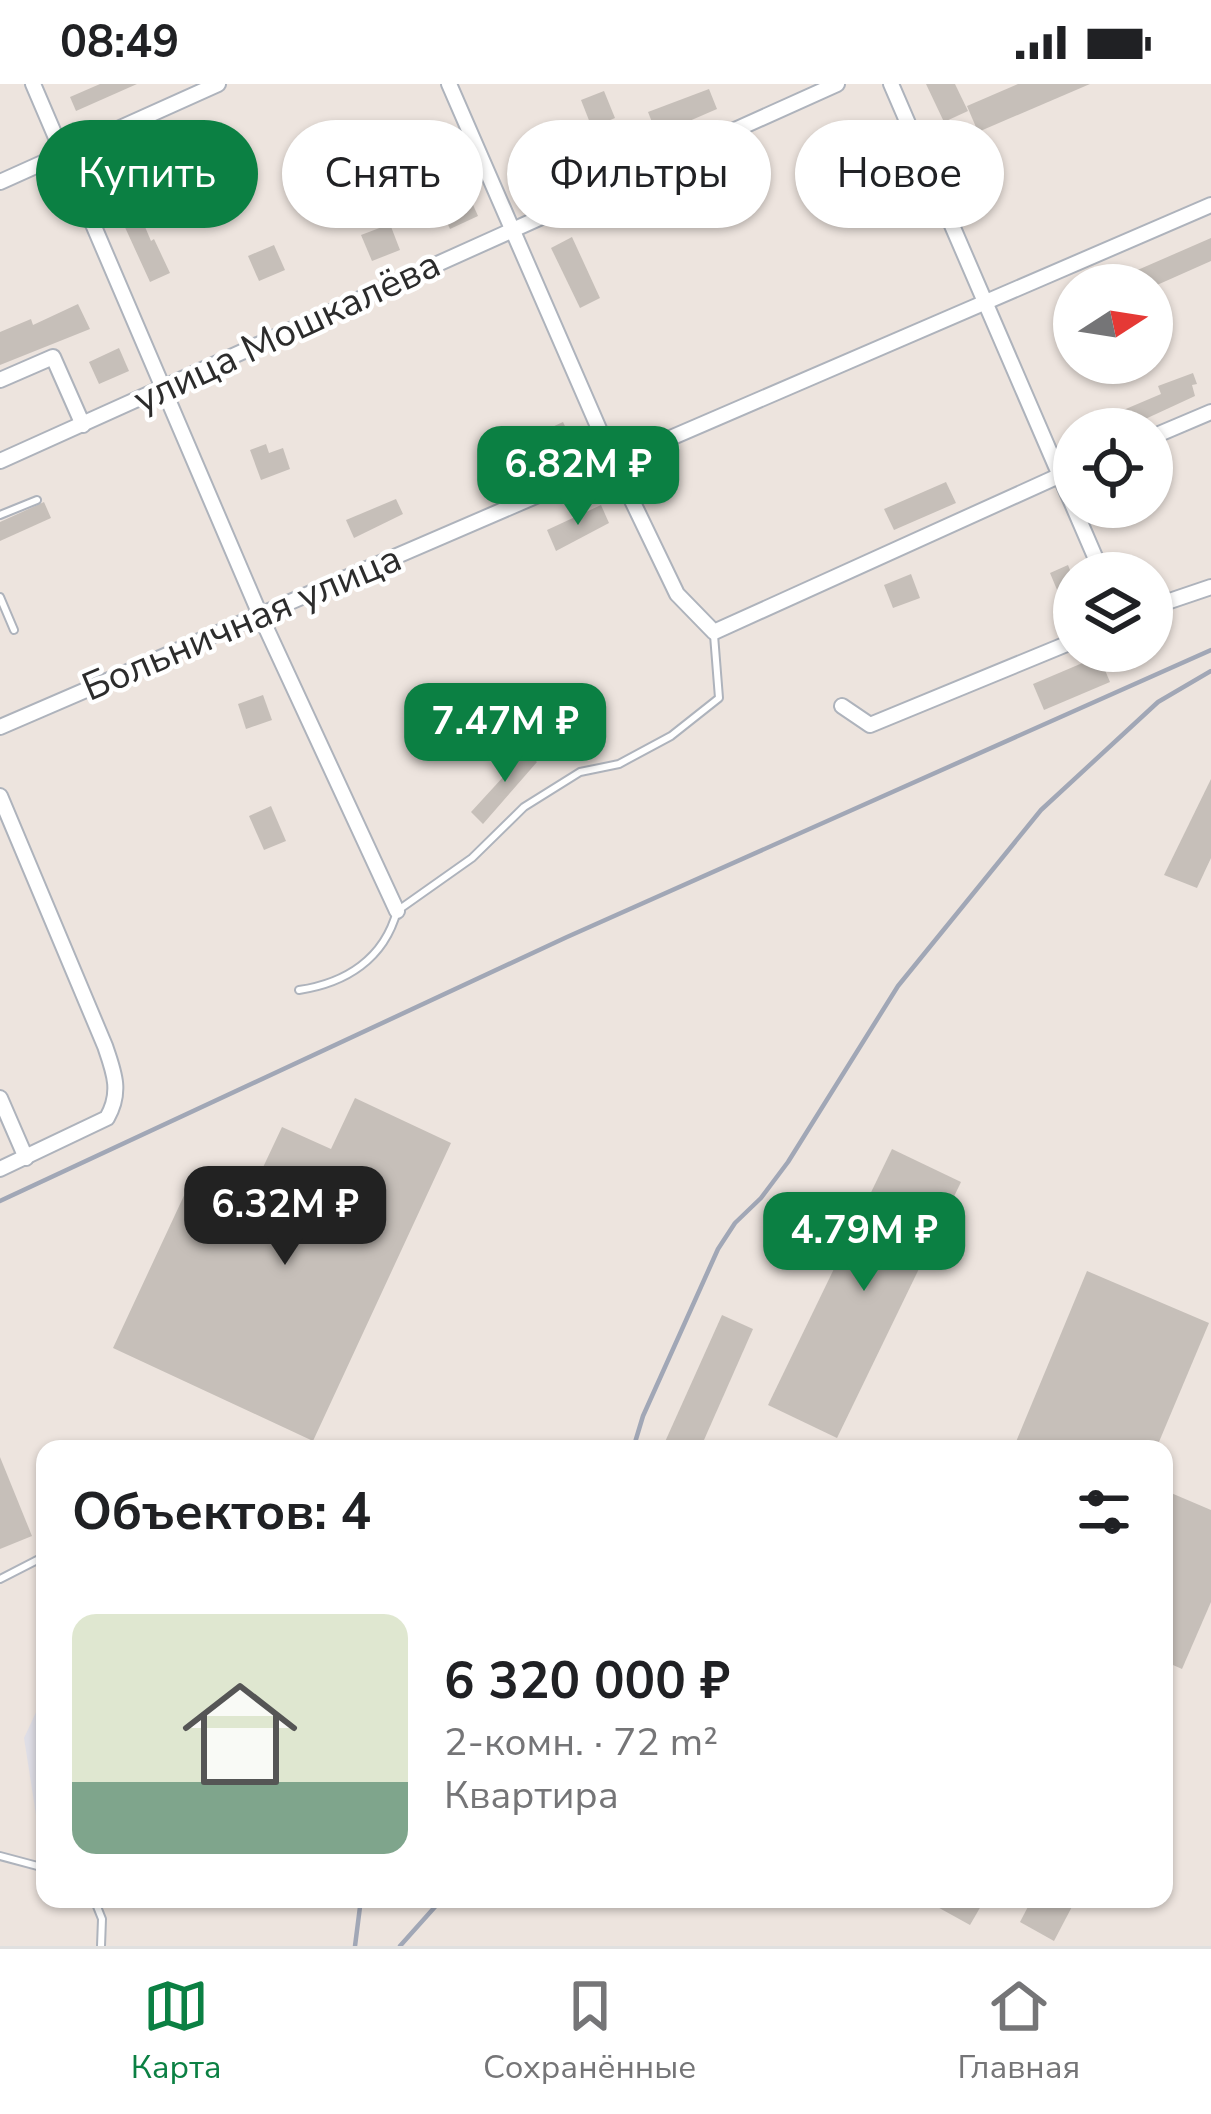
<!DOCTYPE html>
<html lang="ru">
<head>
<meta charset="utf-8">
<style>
  body { margin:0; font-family:"Nunito Sans",sans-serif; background:#f2f2f2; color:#202124; height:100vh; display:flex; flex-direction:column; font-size:45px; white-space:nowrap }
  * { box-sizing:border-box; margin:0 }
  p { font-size:39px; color:#757577 }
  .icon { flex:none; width:66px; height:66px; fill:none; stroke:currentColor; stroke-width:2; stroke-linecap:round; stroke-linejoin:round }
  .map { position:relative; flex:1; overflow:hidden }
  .side { position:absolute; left:36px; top:1356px; width:1137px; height:468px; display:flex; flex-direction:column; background:#fff; border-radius:24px; box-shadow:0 3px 9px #0004 }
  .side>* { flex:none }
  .guide { position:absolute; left:36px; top:36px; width:1140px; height:108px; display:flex; gap:24px }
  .needle { width:78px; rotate:78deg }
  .fabs { position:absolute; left:1053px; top:180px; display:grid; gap:24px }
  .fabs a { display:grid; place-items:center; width:120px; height:120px; border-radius:50%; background:#fff; box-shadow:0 3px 9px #0004; font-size:60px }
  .price { position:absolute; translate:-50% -102px; padding:0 27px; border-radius:24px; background:#0b8043; color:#fff; font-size:39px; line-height:78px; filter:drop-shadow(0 3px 6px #0008) }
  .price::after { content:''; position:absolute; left:50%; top:72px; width:36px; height:27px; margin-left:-18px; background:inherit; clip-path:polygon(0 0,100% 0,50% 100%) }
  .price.current { background:#222; color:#fff }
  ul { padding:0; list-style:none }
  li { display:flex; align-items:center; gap:36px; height:300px; padding:0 36px }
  li span { display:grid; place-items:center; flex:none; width:336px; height:240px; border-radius:24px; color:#555 }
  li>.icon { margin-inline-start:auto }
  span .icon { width:144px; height:144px; fill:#fffc; stroke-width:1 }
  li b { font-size:51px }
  h2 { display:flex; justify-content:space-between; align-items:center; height:144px; padding:0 36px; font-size:51px }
  .chip { padding:0 42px; border-radius:54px; background:#fff; box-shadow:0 3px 9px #0004; font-size:42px; line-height:108px }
  .chip.current { background:#0b8043; color:#fff }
  .status { display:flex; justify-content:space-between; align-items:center; height:84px; padding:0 60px; background:#fff; direction:ltr }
  .status svg { height:33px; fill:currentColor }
  .dock { display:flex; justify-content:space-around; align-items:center; height:168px; border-top:3px solid #e0e0e0; background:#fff; font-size:33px; color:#757577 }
  .dock a { display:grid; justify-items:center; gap:6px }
  .dock .current { color:#0b8043 }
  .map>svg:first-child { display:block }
  .industrial { fill:#dfdee6 }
  .building { fill:#c6bfb9 }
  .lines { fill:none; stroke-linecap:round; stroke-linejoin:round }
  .lane-casing { stroke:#aeb3bc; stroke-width:10 }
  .street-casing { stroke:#aeb3bc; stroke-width:18 }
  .lane { stroke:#fff; stroke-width:6 }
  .street { stroke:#fff; stroke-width:14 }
  .rail { stroke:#a1a7b6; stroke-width:4.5 }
  .labels { text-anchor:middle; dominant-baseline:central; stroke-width:9; stroke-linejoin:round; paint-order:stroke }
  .street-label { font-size:39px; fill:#2c2c2c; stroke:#fff }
</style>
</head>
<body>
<div class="status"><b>08:49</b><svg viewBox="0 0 49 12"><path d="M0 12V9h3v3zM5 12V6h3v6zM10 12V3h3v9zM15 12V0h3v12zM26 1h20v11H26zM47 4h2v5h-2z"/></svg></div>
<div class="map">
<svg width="1211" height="1862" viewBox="0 0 1211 1862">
  <rect width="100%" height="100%" fill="#ede4de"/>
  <polygon class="industrial" points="45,1609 45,1738 37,1737 24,1654"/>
  <g class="building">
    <polygon points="100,0 137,0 76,27 70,13"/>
    <polygon points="926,0 955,0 968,27 944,38"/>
    <polygon points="1018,0 1090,0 978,48 967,22"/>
    <polygon points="709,5 717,25 657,51 648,28"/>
    <polygon points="604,7 615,34 592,44 581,16"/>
    <polygon points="606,51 614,72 573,89 564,66"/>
    <polygon points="116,74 151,157 154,155 170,189 150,198 97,82"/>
    <polygon points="466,105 478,132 450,145 438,119"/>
    <polygon points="390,140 400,166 372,177 361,151"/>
    <polygon points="572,153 600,214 580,224 551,164"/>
    <polygon points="1211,154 1211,177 1157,201 1138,201 1133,188"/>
    <polygon points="274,161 285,186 259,197 248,172"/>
    <polygon points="78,220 90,245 0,281 0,248 31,235 33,241"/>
    <polygon points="119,264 129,287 99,300 89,278"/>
    <polygon points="1193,289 1197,300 1192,301 1195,312 1128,343 1121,327 1161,310 1158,302"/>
    <polygon points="563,338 571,355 517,380 509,363"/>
    <polygon points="266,360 269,369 283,364 290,385 261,396 250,366"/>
    <polygon points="946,398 956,419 894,446 884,425"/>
    <polygon points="396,415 403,430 354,454 346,436"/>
    <polygon points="44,418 51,434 0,457 0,438"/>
    <polygon points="601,421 609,439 556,467 547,446"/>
    <polygon points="1068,481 1074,496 1074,546 1060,548 1053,530 1065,525 1050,489"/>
    <polygon points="911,490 920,514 893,524 884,501"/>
    <polygon points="1099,572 1110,598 1044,626 1033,600"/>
    <polygon points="263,611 272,636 246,645 238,620"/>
    <polygon points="522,664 537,678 483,740 471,728 504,692 499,688"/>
    <polygon points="1211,695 1211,774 1197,804 1164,791"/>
    <polygon points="271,722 286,757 264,766 249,732"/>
    <polygon points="355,1014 451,1059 313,1357 113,1264 195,1088 249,1113 282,1043 331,1065"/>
    <polygon points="892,1065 961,1098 837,1354 768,1321"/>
    <polygon points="1087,1187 1209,1239 1156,1365 1013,1365"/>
    <polygon points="722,1231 753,1245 700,1365 675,1365 664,1360"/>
    <polygon points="0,1373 32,1452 0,1465"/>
    <polygon points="1164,1406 1211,1426 1211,1518 1182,1585 1164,1577"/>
    <polygon points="923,1815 985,1815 970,1841"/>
    <polygon points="1032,1815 1076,1815 1054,1857 1020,1838"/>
  </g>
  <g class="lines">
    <g class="lane-casing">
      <g id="lane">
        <polyline points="0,431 37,416"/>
        <polyline points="0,513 14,546"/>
        <path d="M299 906C346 899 384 875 397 827L472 774 524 723 580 688 619 680 671 652 719 614 714 551"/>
        <polyline points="0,1495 45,1472"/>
        <polyline points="0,1772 45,1784"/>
        <polyline points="94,1815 102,1835 101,1862"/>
      </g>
    </g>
    <g class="street-casing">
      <g id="street">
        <polyline points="33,0 261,533 397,827"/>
        <polyline points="449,0 613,377 677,510 714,548 1074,385"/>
        <polyline points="891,0 1102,489"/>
        <polyline points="0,98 218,0"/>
        <polyline points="0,296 53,273 83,341"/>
        <polyline points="1152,353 1211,328"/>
        <polyline points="0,377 837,0"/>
        <polyline points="1152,523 1211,503"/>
        <polyline points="842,622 870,641 1074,557"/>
        <polyline points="0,643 1211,121"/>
        <path d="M0 712 105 962C114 988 122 1008 107 1034L0 1085"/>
        <polyline points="0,1014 26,1074"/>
      </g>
    </g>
    <use href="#lane" class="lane"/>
    <use href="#street" class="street"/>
    <g class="rail">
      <polyline points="0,1117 567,853 1211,566"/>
      <polyline points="633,1365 643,1332 718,1165 735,1139 761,1114 788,1078 898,902 1041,726 1158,618 1211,587"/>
      <polyline points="355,1862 361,1815"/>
      <polyline points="400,1862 442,1815"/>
    </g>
  </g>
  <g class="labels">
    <g class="street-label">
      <text transform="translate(287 248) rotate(-25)">улица Мошкалёва</text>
      <text transform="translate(242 539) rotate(-23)">Больничная улица</text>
    </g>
  </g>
</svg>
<div class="fabs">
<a><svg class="needle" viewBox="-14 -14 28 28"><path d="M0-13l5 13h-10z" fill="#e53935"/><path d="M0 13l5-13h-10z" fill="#757577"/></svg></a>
<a><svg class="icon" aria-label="locate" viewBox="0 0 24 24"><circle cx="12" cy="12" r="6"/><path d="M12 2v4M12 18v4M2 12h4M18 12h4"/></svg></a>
<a><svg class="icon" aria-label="layers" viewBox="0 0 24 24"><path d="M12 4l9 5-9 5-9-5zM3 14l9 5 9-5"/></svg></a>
</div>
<b class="price" style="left:578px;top:444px">6.82M ₽</b>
<b class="price" style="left:505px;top:701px">7.47M ₽</b>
<b class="price current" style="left:285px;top:1184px">6.32M ₽</b>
<b class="price" style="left:864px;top:1210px">4.79M ₽</b>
<div class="guide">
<a class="chip current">Купить</a>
<a class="chip">Снять</a>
<a class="chip">Фильтры</a>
<a class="chip">Новое</a>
</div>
<section class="side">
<h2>Объектов: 4<svg class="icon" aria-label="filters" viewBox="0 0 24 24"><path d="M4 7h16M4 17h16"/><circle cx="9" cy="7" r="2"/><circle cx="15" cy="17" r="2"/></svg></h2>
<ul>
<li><span style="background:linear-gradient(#dfe7d0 70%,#7fa58c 0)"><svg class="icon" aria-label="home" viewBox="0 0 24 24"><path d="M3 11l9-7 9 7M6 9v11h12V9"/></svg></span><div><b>6 320 000 ₽</b><p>2-комн. · 72 m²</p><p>Квартира</p></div></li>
</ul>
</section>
</div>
<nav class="dock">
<a class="current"><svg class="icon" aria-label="map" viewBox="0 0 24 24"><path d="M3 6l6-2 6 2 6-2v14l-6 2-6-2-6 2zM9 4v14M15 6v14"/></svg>Карта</a>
<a><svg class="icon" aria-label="saved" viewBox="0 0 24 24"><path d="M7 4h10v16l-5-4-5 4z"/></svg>Сохранённые</a>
<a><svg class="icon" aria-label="home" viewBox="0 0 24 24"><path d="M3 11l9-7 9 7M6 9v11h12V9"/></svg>Главная</a>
</nav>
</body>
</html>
